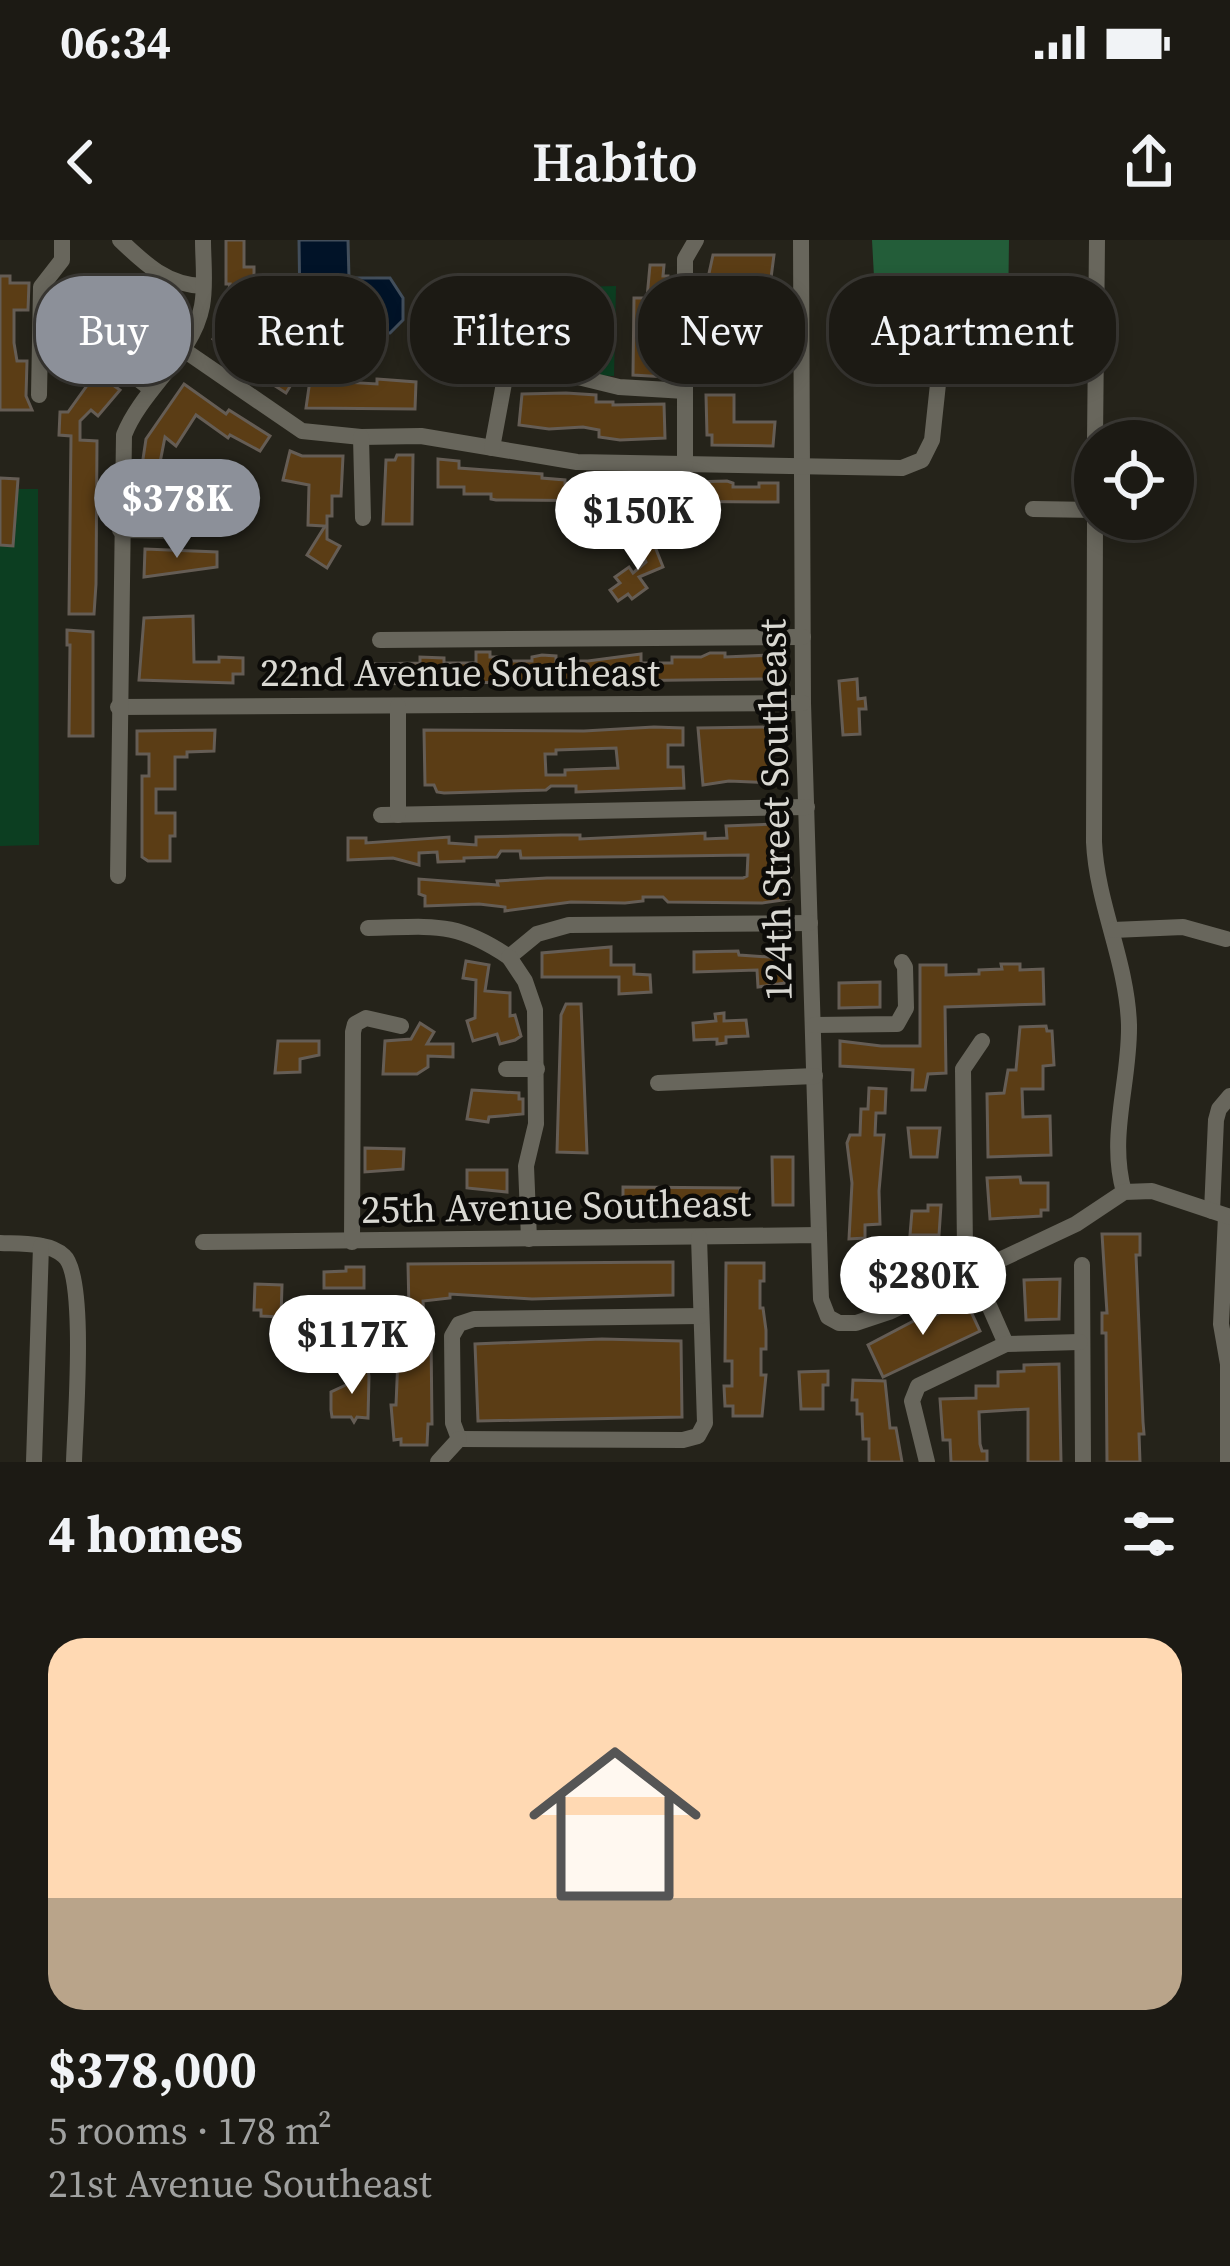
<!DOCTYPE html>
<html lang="en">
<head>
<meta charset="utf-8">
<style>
  body { margin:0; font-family:"Source Serif 4",serif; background:#292722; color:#f1f3f6; height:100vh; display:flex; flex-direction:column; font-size:45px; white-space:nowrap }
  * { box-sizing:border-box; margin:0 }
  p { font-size:39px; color:#a0a1a0 }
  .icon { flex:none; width:66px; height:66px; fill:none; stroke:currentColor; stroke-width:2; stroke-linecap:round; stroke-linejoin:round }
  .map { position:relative; height:1222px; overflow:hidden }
  .drawer { display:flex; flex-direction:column; background:#1c1a14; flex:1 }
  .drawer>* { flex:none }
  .hud { position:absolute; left:36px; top:36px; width:1158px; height:108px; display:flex; gap:24px }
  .fabs { position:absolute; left:1074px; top:180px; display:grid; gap:24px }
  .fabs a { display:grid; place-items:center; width:120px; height:120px; border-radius:50%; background:#1c1a14; box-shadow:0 6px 18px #0003,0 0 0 3px #3a3834; font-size:60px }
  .price { position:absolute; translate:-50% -102px; padding:0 27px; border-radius:42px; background:#fff; color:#222; font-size:39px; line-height:78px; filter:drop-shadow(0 3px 6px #0008) }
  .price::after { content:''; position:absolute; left:50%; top:72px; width:36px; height:27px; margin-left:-18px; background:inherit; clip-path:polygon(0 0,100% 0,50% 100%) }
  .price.active { background:#8c9099; color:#fff }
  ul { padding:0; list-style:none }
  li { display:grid; align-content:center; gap:24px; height:636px; padding:0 48px }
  li span { display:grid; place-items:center; height:372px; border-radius:36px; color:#555 }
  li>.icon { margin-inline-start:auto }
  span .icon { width:216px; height:216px; fill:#fffc; stroke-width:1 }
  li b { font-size:51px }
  h2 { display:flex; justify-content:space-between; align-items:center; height:144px; padding:0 48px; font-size:51px }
  .chip { padding:0 42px; border-radius:48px; background:#1c1a14; box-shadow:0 6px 18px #0003,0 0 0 3px #3a3834; font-size:42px; line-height:108px }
  .chip.active { background:#8c9099; color:#fff }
  .status { display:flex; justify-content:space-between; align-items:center; height:84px; padding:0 60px; background:#1c1a14; direction:ltr }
  .status svg { height:33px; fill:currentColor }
  header { display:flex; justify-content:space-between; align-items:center; height:156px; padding:0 48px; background:#1c1a14; font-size:54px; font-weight:600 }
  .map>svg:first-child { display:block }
  .green { fill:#0c3e21 }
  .forest { fill:#235d39 }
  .water { fill:#011328; stroke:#424e5b; stroke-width:3 }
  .building { fill:#5b3d15; stroke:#655d55; stroke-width:3; fill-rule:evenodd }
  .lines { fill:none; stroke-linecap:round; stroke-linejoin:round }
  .minor { stroke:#68665c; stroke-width:16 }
  .labels { text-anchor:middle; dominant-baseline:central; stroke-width:9; stroke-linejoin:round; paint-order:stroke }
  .street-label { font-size:39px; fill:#d9d8d2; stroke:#0d0c09 }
</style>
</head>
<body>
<div class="status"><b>06:34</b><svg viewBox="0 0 49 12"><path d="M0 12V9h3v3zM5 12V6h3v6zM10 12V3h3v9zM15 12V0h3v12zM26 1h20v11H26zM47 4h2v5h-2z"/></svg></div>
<header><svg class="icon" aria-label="back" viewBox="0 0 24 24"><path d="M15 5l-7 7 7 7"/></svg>Habito<svg class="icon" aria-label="share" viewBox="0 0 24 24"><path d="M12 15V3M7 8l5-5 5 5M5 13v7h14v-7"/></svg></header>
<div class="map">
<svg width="1230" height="1222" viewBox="0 0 1230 1222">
  <rect width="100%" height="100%" fill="#25231a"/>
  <g class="green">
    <polygon points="616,46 614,136 529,132 526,115 480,93 479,89 437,89 437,50"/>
    <polygon points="0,249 38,249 39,605 0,606"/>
  </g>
  <polygon class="forest" points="872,0 1009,0 1008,76 932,47 875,55"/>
  <path class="water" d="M299 0H348L349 38H390L403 58V80L390 93C356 92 327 91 300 69Z"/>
  <g class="building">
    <polygon points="226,0 244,0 244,27 254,27 254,78 242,123 220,110 221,105 213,99 221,89 230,44 226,44"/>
    <polygon points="713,15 774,15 771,38 708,38"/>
    <polygon points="650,25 664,25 663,36 668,36 667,137 633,135 634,58 647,58"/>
    <polygon points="0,36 10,36 10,43 29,43 28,70 14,70 14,103 17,121 27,121 26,156 32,170 0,170"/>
    <polygon points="151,62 173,73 139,124 118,108 137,78 141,81"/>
    <polygon points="708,70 772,71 774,95 712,93"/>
    <polygon points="263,104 275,115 269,122 294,140 286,153 244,126"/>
    <polygon points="96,133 120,150 98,176 91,170 80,181 80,200 97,201 96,344 94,374 69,374 71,196 59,195 60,172 68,172"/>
    <polygon points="377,139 416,142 415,169 306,168 310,140 377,144"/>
    <polygon points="184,144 226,174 229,170 270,196 260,211 230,195 228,198 196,175 176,206 165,197 156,243 160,243 160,250 194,249 214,254 208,281 195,278 197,273 148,272 145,263 143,219 146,199"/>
    <polygon points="566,153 596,155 596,162 613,162 613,165 664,164 665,198 620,200 599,197 599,190 583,187 549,189 519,185 522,154"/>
    <polygon points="706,155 734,155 734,182 775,182 773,206 712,205 712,195 707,195"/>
    <polygon points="290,211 302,216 343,216 341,256 332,256 332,276 327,276 327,299 340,306 327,328 307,315 325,286 308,285 309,245 283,240"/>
    <polygon points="397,215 413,215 412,284 383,284 386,220 395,220"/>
    <polygon points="438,219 459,221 459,228 542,234 542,238 565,240 565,244 660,242 666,247 692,247 691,242 727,241 733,243 733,247 759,247 759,243 778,243 778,262 496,260 491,259 491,254 464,254 464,247 438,247"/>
    <polygon points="0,238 18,239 13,306 0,305"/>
    <polygon points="652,299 663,327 639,337 647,348 632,359 628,354 618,361 610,350 620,343 615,337 629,327 633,333 646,322 639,305"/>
    <polygon points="145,309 217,312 217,327 144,337"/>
    <polygon points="193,376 194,422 219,422 219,417 243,418 243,434 233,434 233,443 139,440 144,378"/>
    <polygon points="67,390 93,392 93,496 69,496 70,405 67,405"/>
    <polygon points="476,412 490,412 490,417 500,417 500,421 532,421 532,417 542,415 556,416 556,421 588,421 641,414 641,423 672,423 672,417 701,417 710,413 725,413 725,417 773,415 773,439 364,444 364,424 420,423 420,417 444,418 444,423 476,423"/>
    <polygon points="857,439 858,459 865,458 866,469 859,469 860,494 843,495 839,441"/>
    <path d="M654 487 683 488V505H668V527H683L684 548 576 552V546H551L546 550 444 553 437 552 434 545H425L424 490 584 491ZM616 508 618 528 565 530V535H546L545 514H556V510Z"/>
    <polygon points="772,487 775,543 729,541 703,545 698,488"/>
    <polygon points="215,490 214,511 187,512 187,517 175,517 175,549 156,549 156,573 175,573 175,596 170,596 170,621 148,621 142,617 142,536 149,536 149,514 137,514 137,491"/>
    <polygon points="775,584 775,637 790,637 790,659 762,663 668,662 663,657 643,657 643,661 625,663 571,662 505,671 505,667 479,664 425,666 425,656 419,654 419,639 498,645 497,641 547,638 743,638 747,636 748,615 527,618 521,618 520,611 501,611 497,617 464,618 464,621 438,622 437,612 419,613 419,625 393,618 348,620 348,598 366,598 366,603 449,597 449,603 476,605 476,597 561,595 580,595 580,599 705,593 705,599 727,598 726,586"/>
    <polygon points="611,707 611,725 634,725 634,734 650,735 651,752 619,754 619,737 542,737 542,713"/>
    <polygon points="738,711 739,715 784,718 785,743 758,747 757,730 694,732 694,712"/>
    <polygon points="466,721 489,725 485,751 510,753 510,776 515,775 521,796 515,800 500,804 497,794 473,801 467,781 475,778 476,740 463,738"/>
    <polygon points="1001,724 1020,724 1020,730 1043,729 1044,764 945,767 946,833 928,834 925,850 912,850 913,830 840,826 840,801 881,806 920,806 920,725 946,725 946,735 979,734 979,730 1002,729"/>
    <polygon points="880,742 880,767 839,768 839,743"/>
    <polygon points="566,764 581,764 587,913 557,912 561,775"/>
    <polygon points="724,773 724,781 746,780 748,796 726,797 726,803 717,804 717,799 694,800 693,783 716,781 715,774"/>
    <polygon points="420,783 434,792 427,804 453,804 453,817 428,816 428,827 417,834 383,834 385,801 411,799"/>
    <polygon points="1046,786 1047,791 1052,791 1054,825 1043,826 1043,849 1022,849 1023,877 1050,876 1051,915 988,917 987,854 1004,853 1008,830 1016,830 1020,787"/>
    <polygon points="278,801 319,801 319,815 300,819 300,832 275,833"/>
    <polygon points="869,848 886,849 885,873 876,873 875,895 884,895 879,951 880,984 865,985 865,998 849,999 852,943 847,903 850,895 860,895 861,869 868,869"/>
    <polygon points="472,850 519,853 519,859 523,859 523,874 489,877 488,882 467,879"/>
    <polygon points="908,888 940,888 937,917 911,917"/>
    <polygon points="365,908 404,909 403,929 365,932"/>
    <polygon points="772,917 793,917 793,965 773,965"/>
    <polygon points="467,930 507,930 507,952 467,948"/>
    <polygon points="1020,937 1021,943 1048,943 1048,970 1041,970 1041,976 990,979 987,938"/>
    <polygon points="623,947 740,948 740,965 623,964"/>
    <polygon points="928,965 941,965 939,995 910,995 912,971 928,971"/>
    <polygon points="1102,994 1140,994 1140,1015 1136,1015 1143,1182 1144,1194 1139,1194 1140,1222 1107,1222 1106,1093 1102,1093 1102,1073 1107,1073"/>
    <polygon points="673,1022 673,1055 532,1059 450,1054 450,1058 423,1061 424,1080 428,1080 431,1098 432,1184 428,1184 427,1205 401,1205 401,1199 394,1200 391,1165 396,1165 400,1070 409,1070 408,1024"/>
    <polygon points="726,1023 764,1023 764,1041 760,1041 760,1068 763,1068 766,1090 766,1109 761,1109 761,1135 766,1135 762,1176 733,1176 733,1166 725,1166 724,1146 732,1146 732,1121 725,1121"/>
    <polygon points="346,1027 364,1027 364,1048 324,1048 324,1032 346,1031"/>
    <polygon points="1060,1039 1059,1079 1026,1080 1024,1040"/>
    <polygon points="255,1044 282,1045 281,1077 261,1076 261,1070 254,1070"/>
    <polygon points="966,1061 980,1091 883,1137 868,1105 923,1076 925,1080"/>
    <polygon points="602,1099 681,1101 682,1177 478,1181 475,1104"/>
    <polygon points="1059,1124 1061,1222 1028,1222 1028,1169 979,1172 980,1204 982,1211 987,1211 987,1222 951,1222 950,1200 943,1200 940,1159 976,1158 976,1146 998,1146 998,1132 1024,1131 1024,1125"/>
    <polygon points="354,1130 368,1130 369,1136 368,1178 357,1177 354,1182 351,1177 332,1177 331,1170 331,1152 348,1144"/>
    <polygon points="828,1131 828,1145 823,1145 823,1169 801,1169 799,1132"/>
    <polygon points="853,1140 885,1141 890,1188 896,1188 902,1222 869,1222 869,1199 863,1199 862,1174 857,1174 857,1160 852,1160"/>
  </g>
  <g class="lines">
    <g class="minor">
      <path d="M120 0C145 24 167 45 203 46"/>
      <polyline points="801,0 803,463 819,995"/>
      <polyline points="92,104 151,149"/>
      <polyline points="181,108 302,191 361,197 421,196 577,222 902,228 922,220 932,200 938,144"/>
      <polyline points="39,155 41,47 62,20 62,1"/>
      <polyline points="361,197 363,278"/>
      <polyline points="1095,201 1097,0"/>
      <polyline points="492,208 507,127 523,136 578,137 619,147 685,151"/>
      <polyline points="685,225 685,19 696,0"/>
      <polyline points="1033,269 1095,270"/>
      <path d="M1095 279 1094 602C1097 665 1127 721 1129 785 1130 842 1108 896 1124 952"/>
      <polyline points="120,290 186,291"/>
      <polyline points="380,400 803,397"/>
      <polyline points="118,467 803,463"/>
      <polyline points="381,575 807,567"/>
      <polyline points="398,575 398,466"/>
      <path d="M118 636 124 195C142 149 193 115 202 66 206 45 203 21 203 0"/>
      <path d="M368 688C432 687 454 680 509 717L537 694 569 685 810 683"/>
      <polyline points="1113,690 1183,687 1226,699"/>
      <polyline points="509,717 525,741 535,770 536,884 526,926 529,999"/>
      <polyline points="814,785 897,784 906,768 905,727 902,722"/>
      <polyline points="982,801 963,829 965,1011 1006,1104"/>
      <polyline points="506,829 537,829"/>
      <polyline points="658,843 815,836"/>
      <polyline points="1212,971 1216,880 1219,869 1230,856"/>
      <polyline points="1226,976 1221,1084 1228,1124 1228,1222"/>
      <polyline points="203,1002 819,995 821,1059 828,1077 839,1083 856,1083 889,1072 1076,984 1124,952 1152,951 1230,977"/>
      <polyline points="352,1002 353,792 355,784 366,778 401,786"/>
      <path d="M0 1003C19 1004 49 1002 64 1016 87 1036 75 1185 74 1222"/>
      <polyline points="1082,1025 1083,1222"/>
      <polyline points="459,1199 683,1200 698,1196 705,1183 699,997"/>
      <polyline points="459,1199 453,1183 452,1096 459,1084 474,1079 701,1076"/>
      <polyline points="34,1222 41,1006"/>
      <polyline points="438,1222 459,1199"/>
      <polyline points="927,1222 912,1161 918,1146 1006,1104 1080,1102"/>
    </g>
  </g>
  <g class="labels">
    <g class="street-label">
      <text x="460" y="432">22nd Avenue Southeast</text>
      <text transform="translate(775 570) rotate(-91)">124th Street Southeast</text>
      <text transform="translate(556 966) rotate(-1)">25th Avenue Southeast</text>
    </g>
  </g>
</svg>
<div class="fabs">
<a><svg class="icon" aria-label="locate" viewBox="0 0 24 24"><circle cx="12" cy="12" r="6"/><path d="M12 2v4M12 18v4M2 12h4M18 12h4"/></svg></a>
</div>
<b class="price active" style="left:177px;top:321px">$378K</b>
<b class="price" style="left:638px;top:333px">$150K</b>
<b class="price" style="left:923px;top:1098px">$280K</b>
<b class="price" style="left:352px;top:1157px">$117K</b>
<div class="hud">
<a class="chip active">Buy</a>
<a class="chip">Rent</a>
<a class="chip">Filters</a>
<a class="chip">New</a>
<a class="chip">Apartment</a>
</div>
</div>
<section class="drawer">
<h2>4 homes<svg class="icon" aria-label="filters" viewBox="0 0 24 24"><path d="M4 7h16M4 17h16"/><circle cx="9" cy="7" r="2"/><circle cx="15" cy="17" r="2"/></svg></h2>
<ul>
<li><span style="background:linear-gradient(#ffd9b3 70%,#b9a48a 0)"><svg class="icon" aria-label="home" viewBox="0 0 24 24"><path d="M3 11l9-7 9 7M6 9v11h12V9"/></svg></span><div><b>$378,000</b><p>5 rooms · 178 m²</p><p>21st Avenue Southeast</p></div></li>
</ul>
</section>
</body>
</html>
